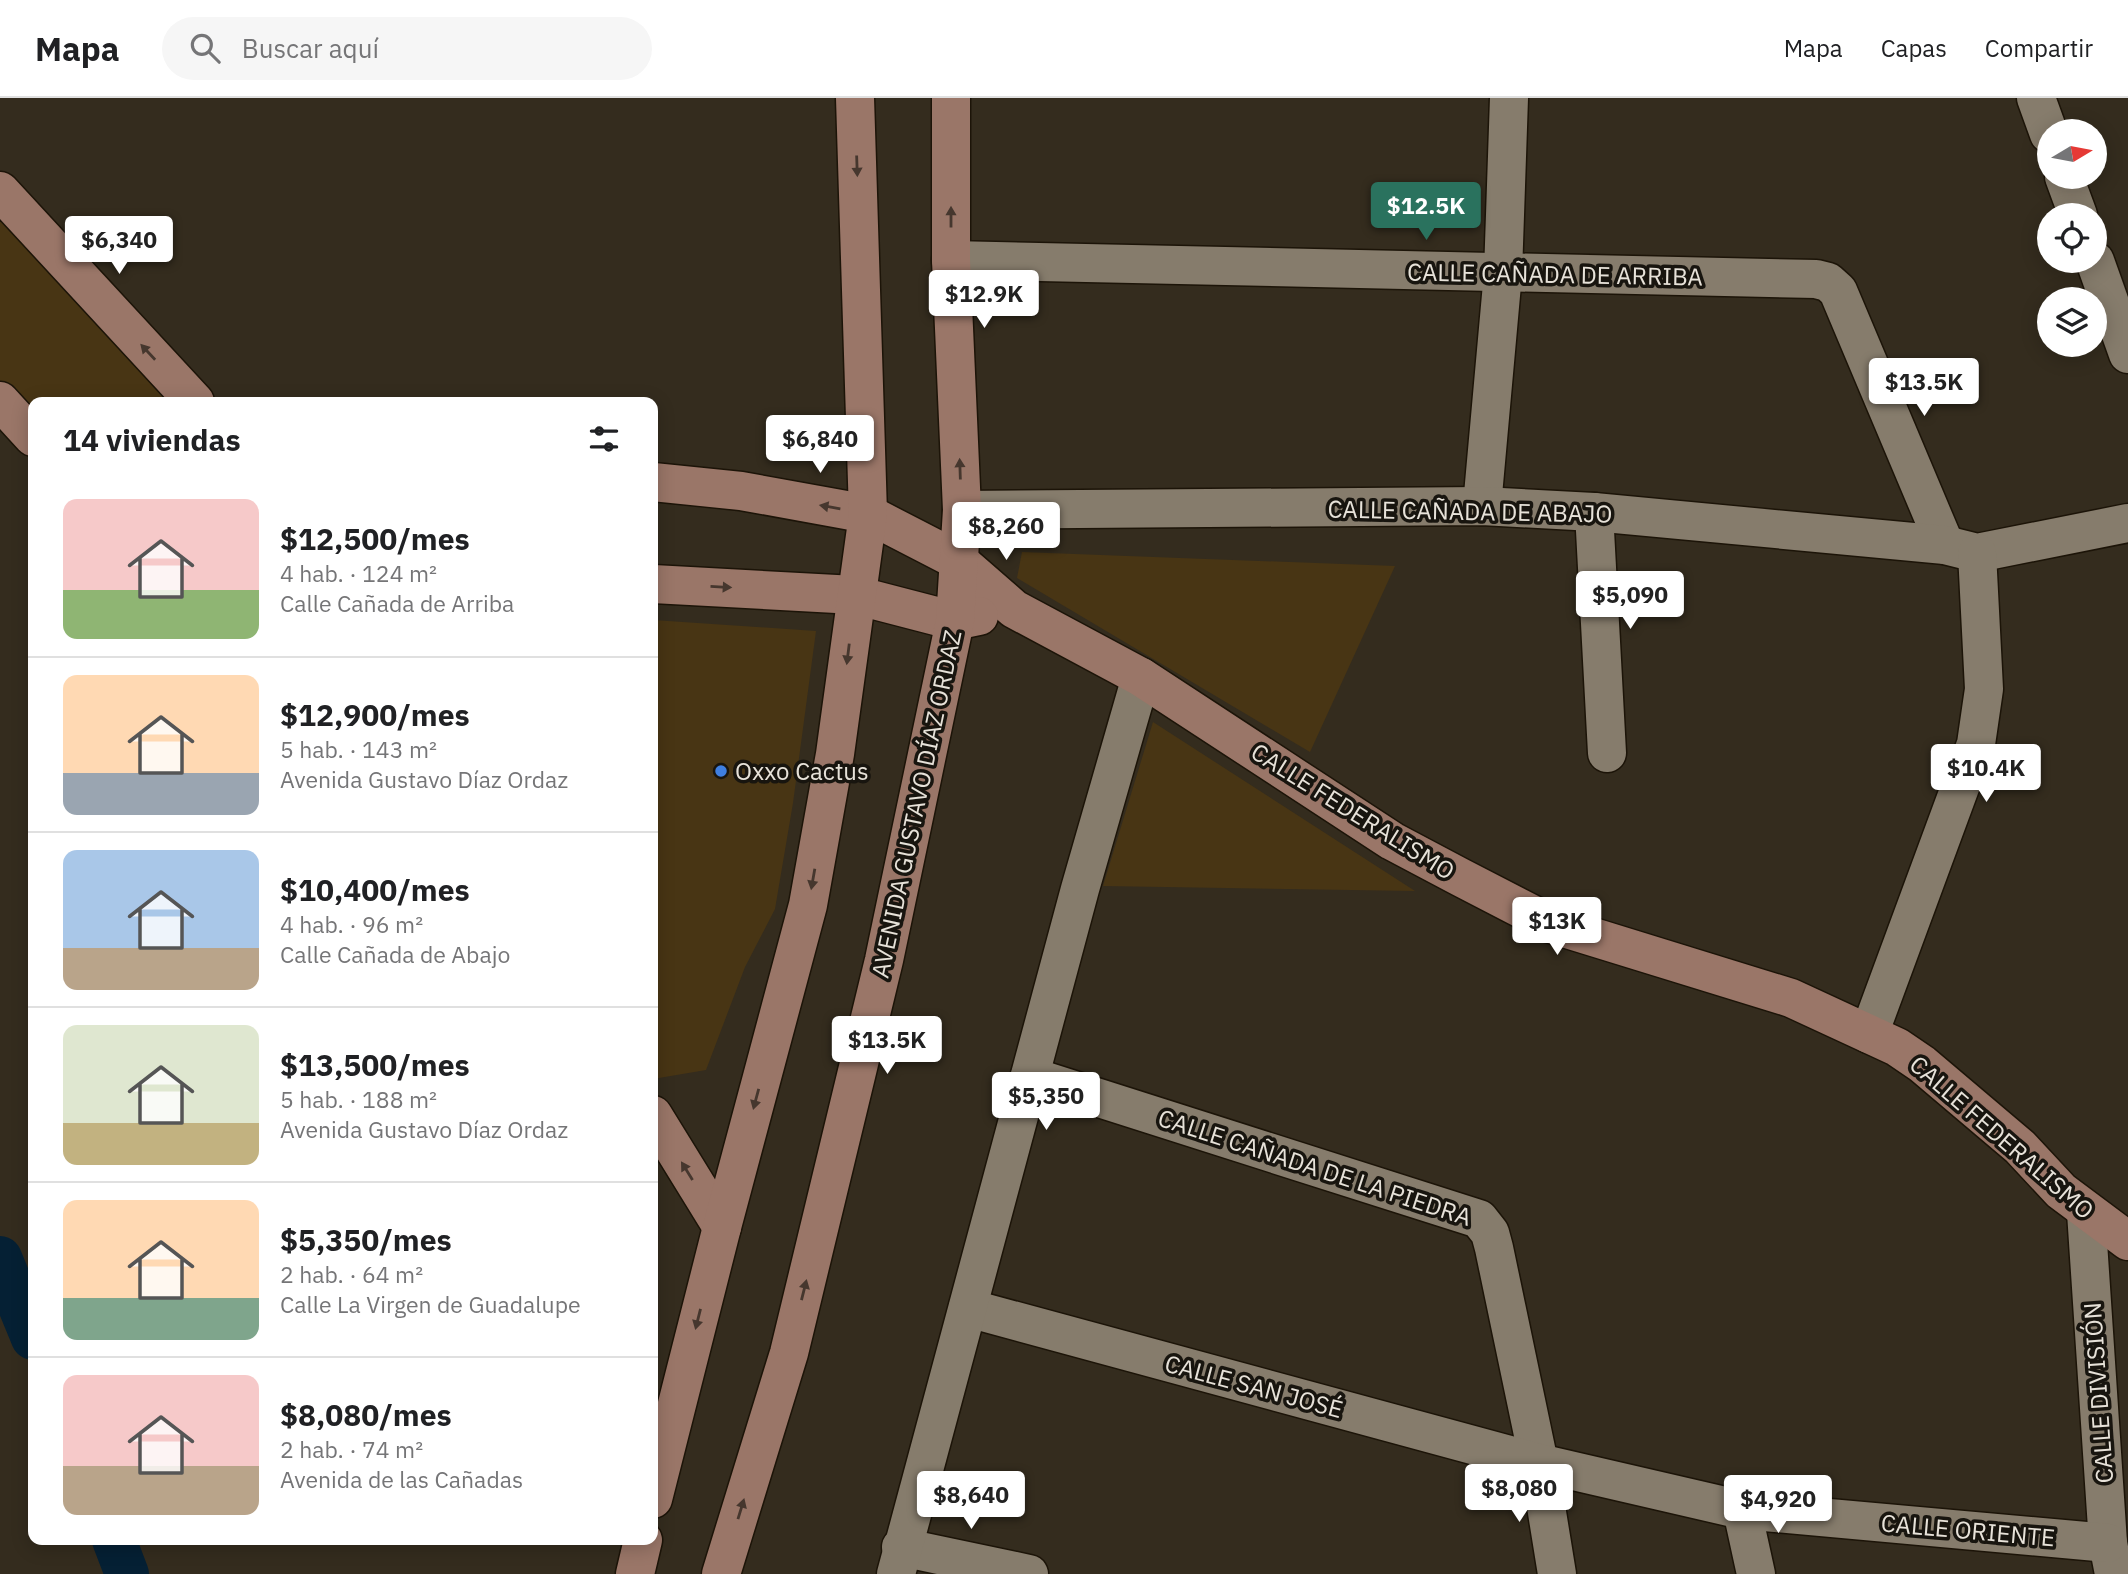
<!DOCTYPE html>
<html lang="es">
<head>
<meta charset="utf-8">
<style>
  body { margin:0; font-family:"IBM Plex Sans",sans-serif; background:#f6f6f6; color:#202124; height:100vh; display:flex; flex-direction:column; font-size:26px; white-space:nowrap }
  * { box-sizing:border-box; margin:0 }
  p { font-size:23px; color:#757577 }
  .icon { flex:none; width:38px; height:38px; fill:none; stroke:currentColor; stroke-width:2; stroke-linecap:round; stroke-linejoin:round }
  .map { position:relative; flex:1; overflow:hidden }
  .sheet { position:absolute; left:28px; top:299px; width:630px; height:1148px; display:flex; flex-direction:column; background:#fff; border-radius:14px; box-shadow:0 4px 18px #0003 }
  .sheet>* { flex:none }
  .needle { width:46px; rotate:80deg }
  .buttons { position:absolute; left:2037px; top:21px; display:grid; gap:14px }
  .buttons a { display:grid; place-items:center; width:70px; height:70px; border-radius:50%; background:#fff; box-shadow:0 4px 18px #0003; font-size:35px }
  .price { position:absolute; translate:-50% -60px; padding:0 16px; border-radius:7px; background:#fff; color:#222; font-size:23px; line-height:46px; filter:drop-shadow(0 2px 4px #0008) }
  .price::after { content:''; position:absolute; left:50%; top:42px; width:21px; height:16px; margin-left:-10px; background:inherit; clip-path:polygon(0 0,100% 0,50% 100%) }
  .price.selected { background:#2a725e; color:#fff }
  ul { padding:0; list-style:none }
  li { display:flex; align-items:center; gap:21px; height:175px; padding:0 35px }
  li+li { border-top:2px solid #e0e0e0 }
  li span { display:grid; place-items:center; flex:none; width:196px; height:140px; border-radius:14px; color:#555 }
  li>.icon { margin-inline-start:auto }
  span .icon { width:84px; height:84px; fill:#fffc; stroke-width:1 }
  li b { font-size:30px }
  h2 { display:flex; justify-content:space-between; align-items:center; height:84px; padding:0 35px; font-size:30px }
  header { display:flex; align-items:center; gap:42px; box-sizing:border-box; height:98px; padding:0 35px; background:#fff; border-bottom:2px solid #e0e0e0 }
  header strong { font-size:33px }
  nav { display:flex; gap:38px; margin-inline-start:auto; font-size:24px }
  .search { width:490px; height:63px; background:#f6f6f6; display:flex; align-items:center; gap:18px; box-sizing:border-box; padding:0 24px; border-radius:38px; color:#757577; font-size:26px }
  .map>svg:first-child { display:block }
  .green { fill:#483514 }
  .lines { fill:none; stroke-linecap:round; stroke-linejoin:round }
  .canal { stroke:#052034; stroke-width:44 }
  .street-casing { stroke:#1c1408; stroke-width:41 }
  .secondary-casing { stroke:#1c1408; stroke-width:41 }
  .street { stroke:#867c6c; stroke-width:38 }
  .secondary { stroke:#9a7668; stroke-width:38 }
  .oneway { fill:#46372e }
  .shop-dot { fill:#3f7fe0; stroke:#18150f; stroke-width:2.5 }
  .labels { text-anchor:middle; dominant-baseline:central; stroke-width:7; stroke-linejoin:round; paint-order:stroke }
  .street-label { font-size:24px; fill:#e7e2d9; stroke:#18150f }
  .poi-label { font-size:24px; fill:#e7e2d9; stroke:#18150f; text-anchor:start }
</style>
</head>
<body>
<header>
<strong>Mapa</strong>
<div class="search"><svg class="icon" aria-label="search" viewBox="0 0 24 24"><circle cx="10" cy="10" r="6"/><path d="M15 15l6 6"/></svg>Buscar aquí</div>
<nav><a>Mapa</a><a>Capas</a><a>Compartir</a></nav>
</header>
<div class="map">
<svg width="2128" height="1476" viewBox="0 0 2128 1476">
  <rect width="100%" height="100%" fill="#342c1e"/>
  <g class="green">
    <polygon points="0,94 192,304 33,304 33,337 0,302"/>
    <polygon points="1022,454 1395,468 1310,654 1017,480"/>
    <polygon points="653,522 816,533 793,705 775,811 745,869 706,972 653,981"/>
    <polygon points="1153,624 1415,793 1103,788"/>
  </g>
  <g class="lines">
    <g class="canal">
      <polyline points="0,1160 33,1240"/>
      <polyline points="114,1442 127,1476"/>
    </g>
    <g class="street-casing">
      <g id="street">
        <polyline points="2036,0 2049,36"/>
        <polyline points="2064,79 2078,117"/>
        <polyline points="951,162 1816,181 1828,184 1838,193 1945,447"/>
        <polyline points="2095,163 2128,256"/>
        <polyline points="1482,408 1503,175 1509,0"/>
        <polyline points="962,412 1482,408 1594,414 1945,447 1977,455 2128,425"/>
        <polyline points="1594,414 1607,655"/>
        <polyline points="1869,936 1976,646 1984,591 1977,455"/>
        <polyline points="1030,978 1479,1121 1490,1135 1494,1150 1539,1365 1557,1476"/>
        <polyline points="2086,1114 2108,1445 2114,1476"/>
        <polyline points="968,1210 1539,1365 1742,1412 2108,1445"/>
        <polyline points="1742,1412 1756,1476"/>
        <polyline points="901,1449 1029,1476"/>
        <polyline points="896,1476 1080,791 1141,579"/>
      </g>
    </g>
    <g class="secondary-casing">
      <g id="secondary">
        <polyline points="0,93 195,304"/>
        <polyline points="0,303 33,339"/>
        <polyline points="653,384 741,393 868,416 959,463 1014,511 1141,579 1392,743 1460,779 1551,826 1791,900 1897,949 1922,966 2020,1049 2061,1093 2128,1143"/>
        <polyline points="653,486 855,497 955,523 979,518"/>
        <polyline points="653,1017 722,1129"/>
        <polyline points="653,1401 722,1129 808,807 835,656 868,416 855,0"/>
        <polyline points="635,1476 643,1442"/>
        <polyline points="721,1476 789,1255 884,862 955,523 962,412 951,162 951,0"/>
      </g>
    </g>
    <use href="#street" class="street"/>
    <use href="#secondary" class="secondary"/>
  </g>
  <defs><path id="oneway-solid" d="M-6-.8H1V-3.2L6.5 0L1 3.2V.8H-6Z" transform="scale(1.75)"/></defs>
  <g class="oneway">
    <use href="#oneway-solid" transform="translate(857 68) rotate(88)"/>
    <use href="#oneway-solid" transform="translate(951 119) rotate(-90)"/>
    <use href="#oneway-solid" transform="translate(148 254) rotate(-133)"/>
    <use href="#oneway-solid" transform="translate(960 371) rotate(-92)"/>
    <use href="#oneway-solid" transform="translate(830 409) rotate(-170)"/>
    <use href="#oneway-solid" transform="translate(721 489) rotate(3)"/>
    <use href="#oneway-solid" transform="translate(848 556) rotate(97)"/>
    <use href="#oneway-solid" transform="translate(813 781) rotate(100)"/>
    <use href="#oneway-solid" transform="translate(756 1001) rotate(105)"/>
    <use href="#oneway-solid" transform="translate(687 1073) rotate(-122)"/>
    <use href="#oneway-solid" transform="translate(804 1192) rotate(-76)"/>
    <use href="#oneway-solid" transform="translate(698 1221) rotate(104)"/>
    <use href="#oneway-solid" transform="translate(741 1411) rotate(-73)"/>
  </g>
  <circle class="shop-dot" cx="721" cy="673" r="7"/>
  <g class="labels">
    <g class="street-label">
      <text transform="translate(1555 176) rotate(1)">CALLE CAÑADA DE ARRIBA</text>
      <text transform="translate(1470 413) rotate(1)">CALLE CAÑADA DE ABAJO</text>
      <text transform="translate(916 706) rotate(-78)">AVENIDA GUSTAVO DÍAZ ORDAZ</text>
      <text transform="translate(1353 713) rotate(32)">CALLE FEDERALISMO</text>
      <text transform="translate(2002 1039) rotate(41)">CALLE FEDERALISMO</text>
      <text transform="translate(1315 1069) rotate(18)">CALLE CAÑADA DE LA PIEDRA</text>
      <text transform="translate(1254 1288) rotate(15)">CALLE SAN JOSÉ</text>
      <text transform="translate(2098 1295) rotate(-94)">CALLE DIVISIÓN</text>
      <text transform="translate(1968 1432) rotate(5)">CALLE ORIENTE</text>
    </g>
    <g class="poi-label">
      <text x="735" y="673">Oxxo Cactus</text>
    </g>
  </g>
</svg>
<div class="buttons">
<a><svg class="needle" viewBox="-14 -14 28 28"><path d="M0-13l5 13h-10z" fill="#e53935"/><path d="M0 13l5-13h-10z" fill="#757577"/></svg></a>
<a><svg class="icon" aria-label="locate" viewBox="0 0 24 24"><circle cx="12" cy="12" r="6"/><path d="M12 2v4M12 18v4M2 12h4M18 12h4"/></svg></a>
<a><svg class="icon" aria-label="layers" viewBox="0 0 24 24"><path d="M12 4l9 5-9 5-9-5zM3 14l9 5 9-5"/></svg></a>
</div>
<b class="price selected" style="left:1426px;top:144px">$12.5K</b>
<b class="price" style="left:119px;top:178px">$6,340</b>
<b class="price" style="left:984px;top:232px">$12.9K</b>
<b class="price" style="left:1924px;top:320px">$13.5K</b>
<b class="price" style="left:820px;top:377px">$6,840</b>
<b class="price" style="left:1006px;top:464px">$8,260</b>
<b class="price" style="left:1630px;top:533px">$5,090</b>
<b class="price" style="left:1986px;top:706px">$10.4K</b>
<b class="price" style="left:1557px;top:859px">$13K</b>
<b class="price" style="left:887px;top:978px">$13.5K</b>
<b class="price" style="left:1046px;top:1034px">$5,350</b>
<b class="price" style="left:1519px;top:1426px">$8,080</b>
<b class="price" style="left:971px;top:1433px">$8,640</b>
<b class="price" style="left:1778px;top:1437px">$4,920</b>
<section class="sheet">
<h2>14 viviendas<svg class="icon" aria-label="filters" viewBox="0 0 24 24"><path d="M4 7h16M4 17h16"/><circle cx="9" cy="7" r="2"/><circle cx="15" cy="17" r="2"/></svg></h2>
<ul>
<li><span style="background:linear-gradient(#f6c9c9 65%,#8fb573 0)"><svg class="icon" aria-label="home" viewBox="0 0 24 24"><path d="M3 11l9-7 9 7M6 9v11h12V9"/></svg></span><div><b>$12,500/mes</b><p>4 hab. · 124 m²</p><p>Calle Cañada de Arriba</p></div></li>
<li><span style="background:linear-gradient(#ffd9b3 70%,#9aa5b1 0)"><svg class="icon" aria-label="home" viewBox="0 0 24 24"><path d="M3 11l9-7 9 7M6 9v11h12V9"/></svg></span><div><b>$12,900/mes</b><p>5 hab. · 143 m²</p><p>Avenida Gustavo Díaz Ordaz</p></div></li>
<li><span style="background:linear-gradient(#a9c7e8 70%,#b9a48a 0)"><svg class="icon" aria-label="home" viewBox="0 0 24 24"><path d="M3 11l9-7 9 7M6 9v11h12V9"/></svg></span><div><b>$10,400/mes</b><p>4 hab. · 96 m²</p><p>Calle Cañada de Abajo</p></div></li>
<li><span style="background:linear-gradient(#dfe7d0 70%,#c2b280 0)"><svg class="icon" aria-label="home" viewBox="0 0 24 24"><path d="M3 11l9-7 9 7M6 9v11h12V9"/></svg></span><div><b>$13,500/mes</b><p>5 hab. · 188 m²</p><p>Avenida Gustavo Díaz Ordaz</p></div></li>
<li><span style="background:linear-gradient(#ffd9b3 70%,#7fa58c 0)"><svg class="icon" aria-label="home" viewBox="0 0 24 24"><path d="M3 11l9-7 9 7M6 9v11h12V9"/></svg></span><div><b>$5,350/mes</b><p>2 hab. · 64 m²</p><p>Calle La Virgen de Guadalupe</p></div></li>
<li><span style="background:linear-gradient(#f6c9c9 65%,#b9a48a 0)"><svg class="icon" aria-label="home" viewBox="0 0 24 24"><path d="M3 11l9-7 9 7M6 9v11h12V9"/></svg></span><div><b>$8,080/mes</b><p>2 hab. · 74 m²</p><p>Avenida de las Cañadas</p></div></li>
</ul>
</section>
</div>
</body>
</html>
